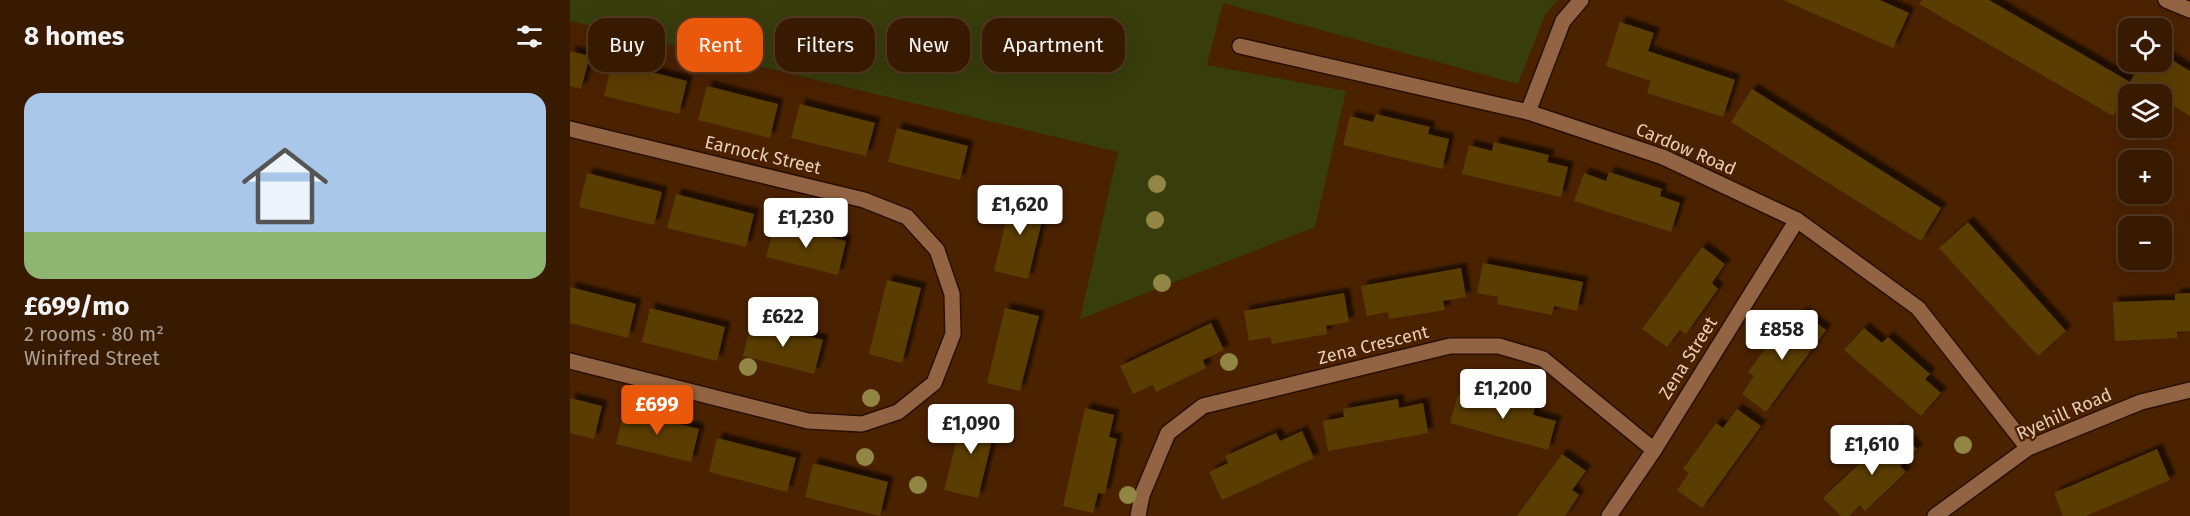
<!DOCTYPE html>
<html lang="en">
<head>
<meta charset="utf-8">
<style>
  body { margin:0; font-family:"Fira Sans",sans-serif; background:#3f230a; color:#f1f3f6; height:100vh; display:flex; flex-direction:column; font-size:22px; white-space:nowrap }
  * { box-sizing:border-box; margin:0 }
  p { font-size:20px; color:#aba199 }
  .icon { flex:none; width:33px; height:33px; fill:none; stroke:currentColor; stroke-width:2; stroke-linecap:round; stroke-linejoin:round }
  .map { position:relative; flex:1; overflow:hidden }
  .details { display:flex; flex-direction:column; background:#381a00; width:570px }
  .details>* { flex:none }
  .guide { position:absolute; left:18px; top:18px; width:570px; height:54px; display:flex; gap:12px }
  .buttons { position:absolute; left:1548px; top:18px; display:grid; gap:12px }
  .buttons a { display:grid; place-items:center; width:54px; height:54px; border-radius:12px; background:#381a00; box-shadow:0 6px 24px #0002,0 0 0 2px #523822; font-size:30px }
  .price { position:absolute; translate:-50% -51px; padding:0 14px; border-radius:6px; background:#fff; color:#222; font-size:20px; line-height:39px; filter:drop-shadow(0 2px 3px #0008) }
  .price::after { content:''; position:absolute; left:50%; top:36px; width:18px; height:14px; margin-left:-9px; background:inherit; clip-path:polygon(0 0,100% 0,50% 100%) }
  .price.current { background:#ea580c; color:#fff }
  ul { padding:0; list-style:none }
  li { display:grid; align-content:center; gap:12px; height:318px; padding:0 24px }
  li span { display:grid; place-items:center; height:186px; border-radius:18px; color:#555 }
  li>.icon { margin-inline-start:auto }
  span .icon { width:108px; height:108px; fill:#fffc; stroke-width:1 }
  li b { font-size:26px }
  h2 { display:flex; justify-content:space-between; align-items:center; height:72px; padding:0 24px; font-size:26px }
  .pill { padding:0 21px; border-radius:18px; background:#381a00; box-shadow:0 6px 24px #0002,0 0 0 2px #523822; font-size:21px; line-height:54px }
  .pill.current { background:#ea580c; color:#fff }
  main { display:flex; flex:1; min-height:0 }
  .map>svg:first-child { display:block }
  .green { fill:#383d0c }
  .building { fill:#5a3c06; filter:url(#shadow) }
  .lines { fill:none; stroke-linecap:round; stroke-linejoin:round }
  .minor-casing { stroke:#271002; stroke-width:18 }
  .minor { stroke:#936443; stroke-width:15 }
  .tree { fill:#918643 }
  .labels { text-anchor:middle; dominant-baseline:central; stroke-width:4.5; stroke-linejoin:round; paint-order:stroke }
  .street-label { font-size:18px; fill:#e9cebd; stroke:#4b2200 }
</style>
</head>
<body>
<main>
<section class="details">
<h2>8 homes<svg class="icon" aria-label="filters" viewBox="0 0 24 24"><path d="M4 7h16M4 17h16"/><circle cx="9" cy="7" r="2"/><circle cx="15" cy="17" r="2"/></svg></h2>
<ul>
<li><span style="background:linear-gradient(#a9c7e8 75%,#8fb573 0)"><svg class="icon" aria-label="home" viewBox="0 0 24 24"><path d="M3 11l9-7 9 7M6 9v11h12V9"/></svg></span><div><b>£699/mo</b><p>2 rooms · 80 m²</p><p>Winifred Street</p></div></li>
</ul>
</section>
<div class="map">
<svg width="1620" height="516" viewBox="0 0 1620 516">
  <defs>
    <filter id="shadow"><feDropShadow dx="5.5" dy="-5.5" stdDeviation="1.5" flood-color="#0009"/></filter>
  </defs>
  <rect width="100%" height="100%" fill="#4b2200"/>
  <polygon class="green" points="0,0 988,0 976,13 948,84 653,3 637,65 776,91 745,227 510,319 548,152 0,21"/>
  <g class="building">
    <polygon points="1213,0 1310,0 1339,13 1323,48"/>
    <polygon points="1352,0 1419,0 1560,82 1572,62 1592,62 1592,54 1620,71 1620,116 1592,99 1592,94 1584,94 1563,83 1543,116 1349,4"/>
    <polygon points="1050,22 1084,33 1078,51 1165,80 1153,117 1077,93 1081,81 1036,66"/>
    <polygon points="0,51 20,56 11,89 0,86"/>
    <polygon points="42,62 117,81 109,114 34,96"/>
    <polygon points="137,86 208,104 200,138 128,120"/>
    <polygon points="1182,89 1371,208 1351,241 1161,122"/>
    <polygon points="230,104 305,123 296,156 221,138"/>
    <polygon points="806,114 860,127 858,134 879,139 872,169 773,145 780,116 803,122"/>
    <polygon points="327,128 398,146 390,180 318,162"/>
    <polygon points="924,142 979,155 977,162 998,167 991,197 892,174 899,145 922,151"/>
    <polygon points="1039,172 1092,189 1090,196 1110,203 1101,232 1004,201 1014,173 1036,181"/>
    <polygon points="17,173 92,192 84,225 9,207"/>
    <polygon points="443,192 477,200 458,279 424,271"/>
    <polygon points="106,194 184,214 176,247 97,228"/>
    <polygon points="1398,222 1496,331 1468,356 1369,248"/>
    <polygon points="205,224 276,241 268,275 196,257"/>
    <polygon points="1132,247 1155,264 1142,283 1148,289 1116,334 1110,330 1097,347 1072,329"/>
    <polygon points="913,263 1013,282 1007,311 984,306 982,315 927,304 928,297 907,293"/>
    <polygon points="891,268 896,297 873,301 875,310 819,319 818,312 797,316 791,286"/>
    <polygon points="317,280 351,288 332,363 299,354"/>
    <polygon points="0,287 66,304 58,338 0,323"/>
    <polygon points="774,293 779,322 756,326 757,334 702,344 700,337 679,341 674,311"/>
    <polygon points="1620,293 1620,331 1607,332 1607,338 1545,341 1543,302 1605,300 1605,294"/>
    <polygon points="80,308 155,327 147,361 72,342"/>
    <polygon points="435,308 469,316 450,391 417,383"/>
    <polygon points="1232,312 1256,330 1196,412 1172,394 1184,376 1178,372 1211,327 1218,332"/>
    <polygon points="181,322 253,340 244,374 173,356"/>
    <polygon points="641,323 654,350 633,360 636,368 586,392 583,385 563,394 550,366"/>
    <polygon points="1294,328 1312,343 1318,337 1360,374 1355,379 1371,393 1351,416 1274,350"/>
    <polygon points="911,392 965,407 963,415 986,421 978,450 880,423 888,394 909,399"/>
    <polygon points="0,398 32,406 24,439 0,433"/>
    <polygon points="828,399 829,408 853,403 858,433 758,451 753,421 774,417 773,409"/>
    <polygon points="515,408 544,415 539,437 547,439 535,494 528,493 523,513 493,506"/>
    <polygon points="1167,409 1191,426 1132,508 1107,490 1119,473 1113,469 1146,423 1153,428"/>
    <polygon points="54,410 129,429 121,462 46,444"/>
    <polygon points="394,412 427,420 408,498 374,490"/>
    <polygon points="1327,428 1347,449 1330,466 1336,472 1295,511 1290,505 1279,516 1271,516 1253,498"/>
    <polygon points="732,431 744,458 652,500 639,472 658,463 655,456 706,433 710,441"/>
    <polygon points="147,438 226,458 217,492 139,472"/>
    <polygon points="1587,449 1600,480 1516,516 1493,516 1484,493"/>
    <polygon points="992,454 1016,471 1002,490 1009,495 995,516 947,516"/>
    <polygon points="243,463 318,482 310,516 235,497"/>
  </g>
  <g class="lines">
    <g class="minor-casing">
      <g id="minor">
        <polyline points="1596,0 1620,10"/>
        <polyline points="670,46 958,112 1093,157 1227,220 1348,308 1458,448"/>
        <polyline points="958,112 993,21 1011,0"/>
        <polyline points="0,129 294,200 337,217 367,250 382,294 383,334 364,383 328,412 292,424 238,421 0,361"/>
        <polyline points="568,516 572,495 598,433 633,406 880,346 929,346 973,359 1084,450"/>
        <polyline points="1039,516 1084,450 1227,220"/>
        <polyline points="1365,516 1458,448 1571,402 1620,390"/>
      </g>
    </g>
    <use href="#minor" class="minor"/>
  </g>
  <g class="tree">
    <circle cx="587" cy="184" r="9"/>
    <circle cx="585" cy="220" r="9"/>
    <circle cx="592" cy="283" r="9"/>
    <circle cx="659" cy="362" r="9"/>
    <circle cx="178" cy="367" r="9"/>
    <circle cx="301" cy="398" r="9"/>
    <circle cx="1393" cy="445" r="9"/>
    <circle cx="295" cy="457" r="9"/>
    <circle cx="348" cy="485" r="9"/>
    <circle cx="558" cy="495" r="9"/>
  </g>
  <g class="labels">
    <g class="street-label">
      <text transform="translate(1116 149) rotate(23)">Cardow Road</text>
      <text transform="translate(193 155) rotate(13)">Earnock Street</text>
      <text transform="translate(803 345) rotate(-14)">Zena Crescent</text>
      <text transform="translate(1118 358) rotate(-58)">Zena Street</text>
      <text transform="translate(1494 414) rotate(-24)">Ryehill Road</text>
    </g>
  </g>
</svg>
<div class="buttons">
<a><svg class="icon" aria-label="locate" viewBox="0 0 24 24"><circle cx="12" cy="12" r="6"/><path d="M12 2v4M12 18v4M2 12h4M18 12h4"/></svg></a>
<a><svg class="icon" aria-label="layers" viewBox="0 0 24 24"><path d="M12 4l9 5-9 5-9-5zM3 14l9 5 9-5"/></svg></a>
<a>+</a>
<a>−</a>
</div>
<b class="price" style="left:450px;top:236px">£1,620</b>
<b class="price" style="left:236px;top:249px">£1,230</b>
<b class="price" style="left:213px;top:348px">£622</b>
<b class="price" style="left:1212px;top:361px">£858</b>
<b class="price" style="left:933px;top:420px">£1,200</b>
<b class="price current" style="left:87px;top:436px">£699</b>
<b class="price" style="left:401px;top:455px">£1,090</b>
<b class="price" style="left:1302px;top:476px">£1,610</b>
<div class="guide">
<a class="pill">Buy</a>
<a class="pill current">Rent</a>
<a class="pill">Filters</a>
<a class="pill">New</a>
<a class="pill">Apartment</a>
</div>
</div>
</main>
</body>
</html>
